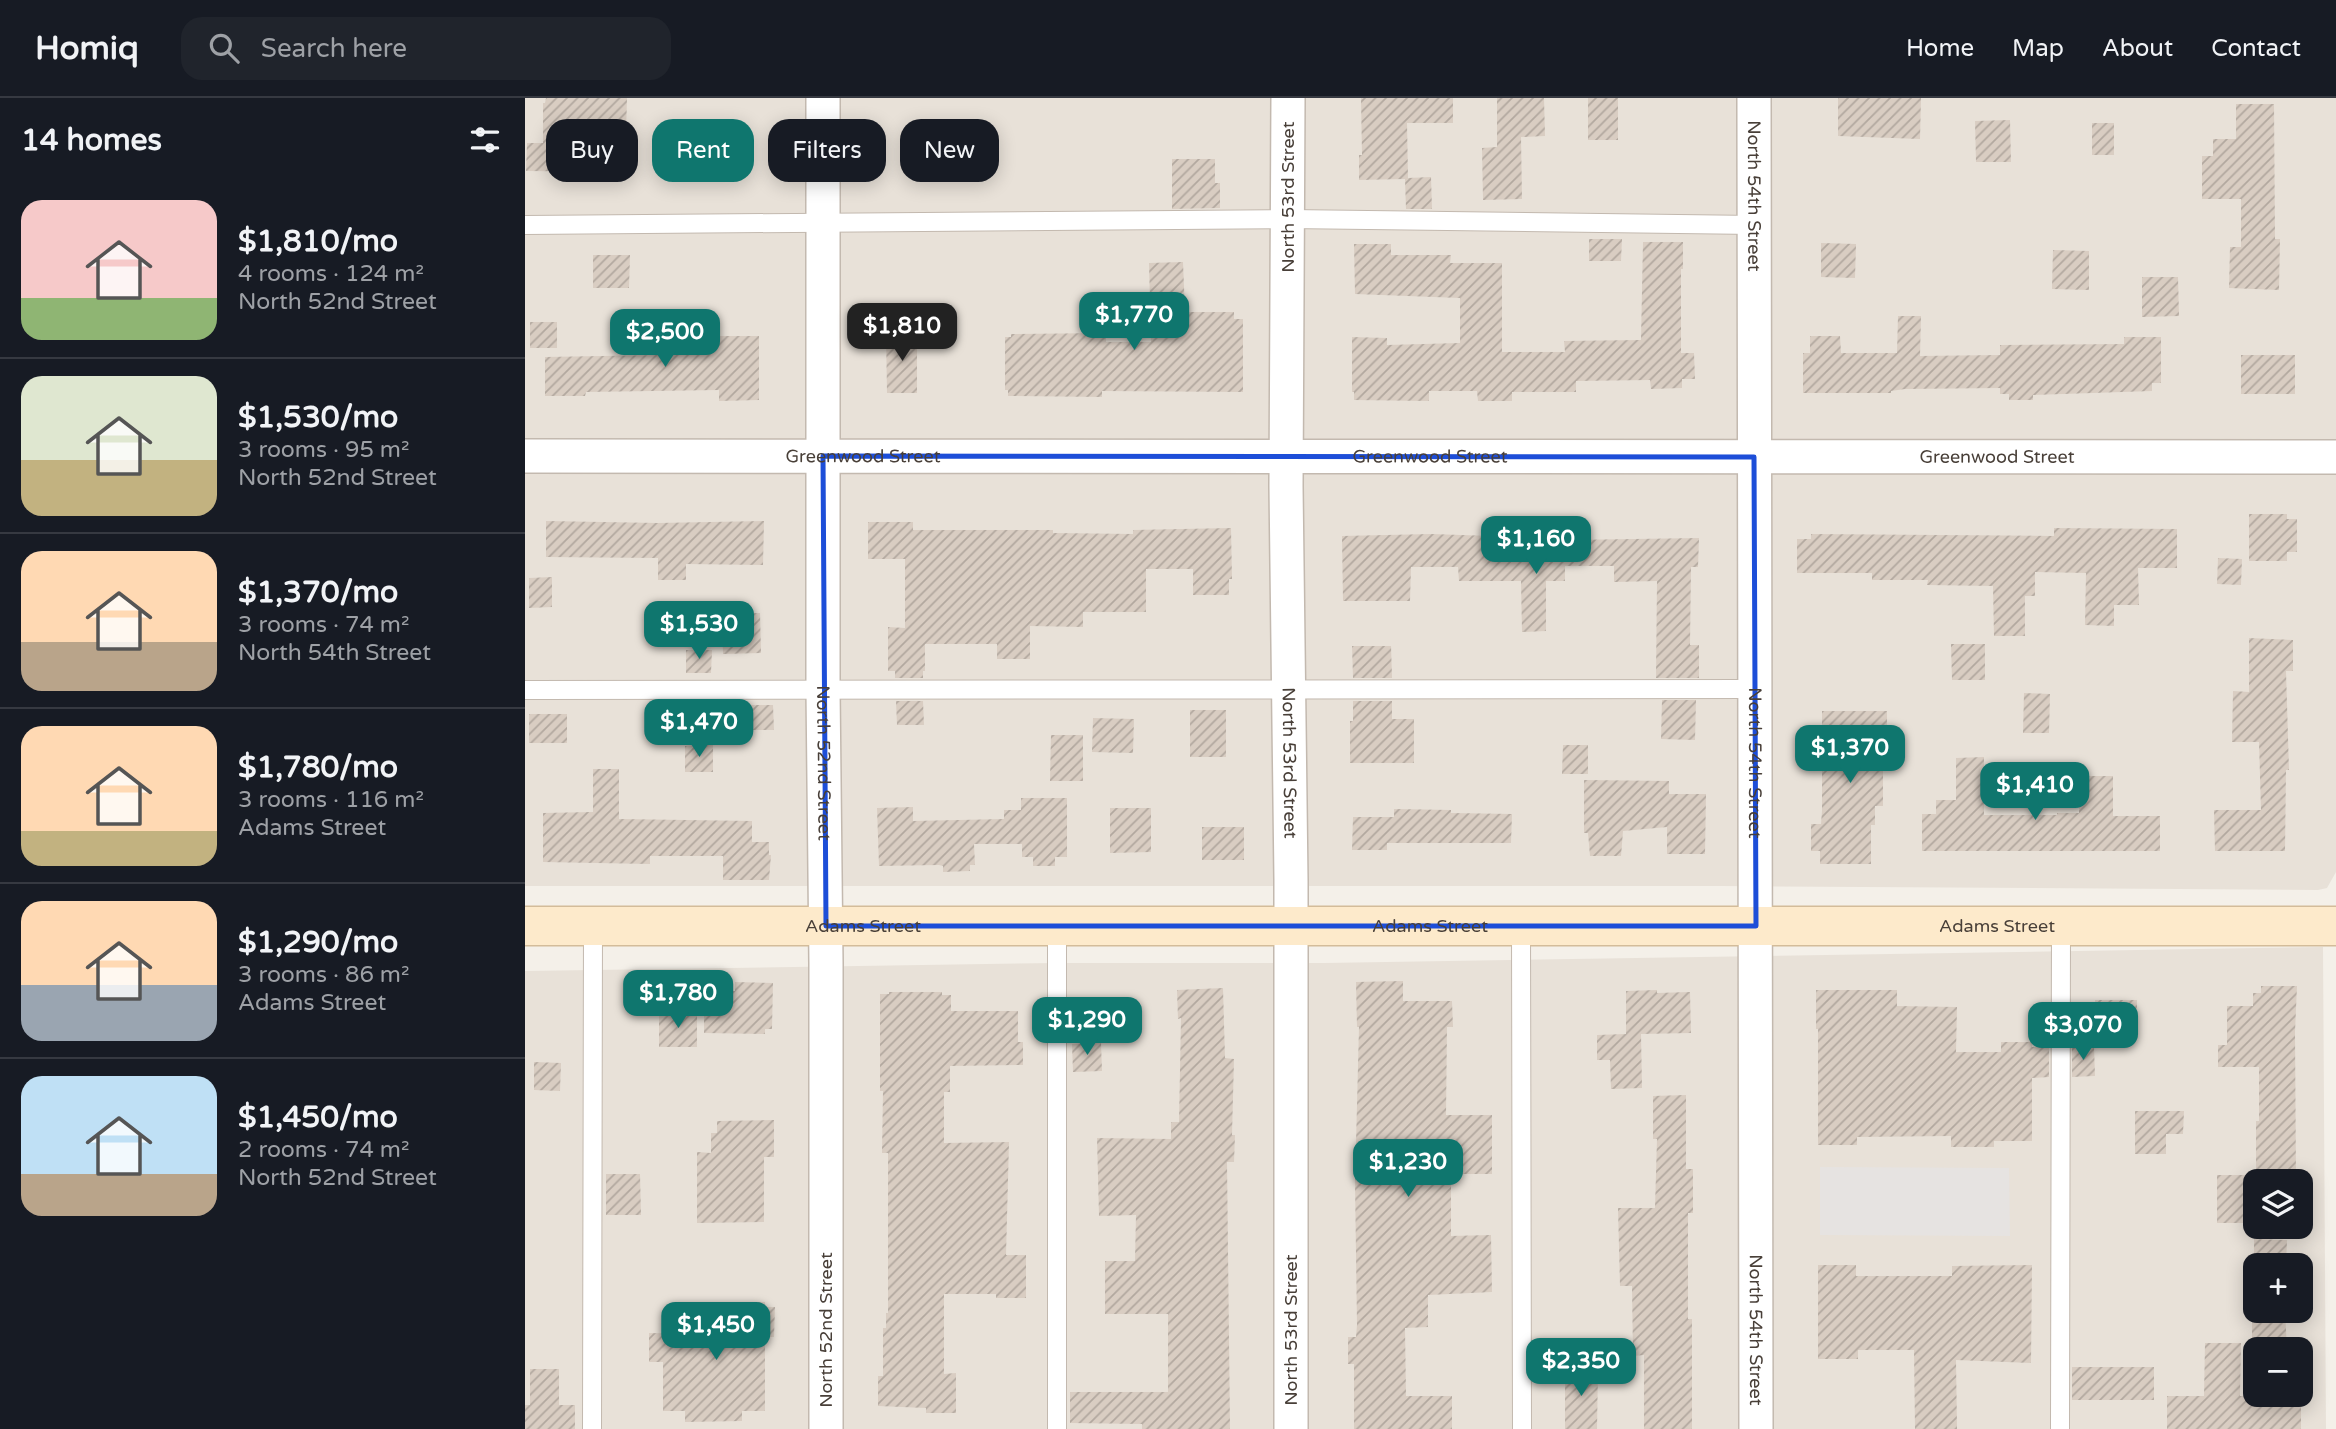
<!DOCTYPE html>
<html lang="en">
<head>
<meta charset="utf-8">
<style>
  body { margin:0; font-family:"Varela Round",sans-serif; background:#20242c; color:#f1f3f6; height:100vh; display:flex; flex-direction:column; font-size:26px; white-space:nowrap }
  * { box-sizing:border-box; margin:0 }
  p { font-size:23px; color:#9ea1a6 }
  .icon { flex:none; width:38px; height:38px; fill:none; stroke:currentColor; stroke-width:2; stroke-linecap:round; stroke-linejoin:round }
  .map { position:relative; flex:1; overflow:hidden }
  .side { display:flex; flex-direction:column; background:#171b24; width:525px }
  .side>* { flex:none }
  .guide { position:absolute; left:21px; top:21px; width:665px; height:63px; display:flex; gap:14px }
  .tools { position:absolute; left:1718px; top:1071px; display:grid; gap:14px }
  .tools a { display:grid; place-items:center; width:70px; height:70px; border-radius:14px; background:#171b24; box-shadow:0 4px 18px #0003; font-size:35px }
  .price { position:absolute; translate:-50% -60px; padding:0 16px; border-radius:14px; background:#0f766e; color:#fff; font-size:23px; line-height:46px; filter:drop-shadow(0 2px 4px #0008) }
  .price::after { content:''; position:absolute; left:50%; top:42px; width:21px; height:16px; margin-left:-10px; background:inherit; clip-path:polygon(0 0,100% 0,50% 100%) }
  .price.selected { background:#222; color:#fff }
  ul { padding:0; list-style:none }
  li { display:flex; align-items:center; gap:21px; height:175px; padding:0 21px }
  li+li { border-top:2px solid #363941 }
  li span { display:grid; place-items:center; flex:none; width:196px; height:140px; border-radius:21px; color:#555 }
  li>.icon { margin-inline-start:auto }
  span .icon { width:84px; height:84px; fill:#fffc; stroke-width:1 }
  li b { font-size:30px }
  h2 { display:flex; justify-content:space-between; align-items:center; height:84px; padding:0 21px; font-size:30px }
  .tag { padding:0 24px; border-radius:21px; background:#171b24; box-shadow:0 4px 18px #0003; font-size:24px; line-height:63px }
  .tag.selected { background:#0f766e; color:#fff }
  header { display:flex; align-items:center; gap:42px; box-sizing:border-box; height:98px; padding:0 35px; background:#171b24; border-bottom:2px solid #363941 }
  header strong { font-size:33px }
  nav { display:flex; gap:38px; margin-inline-start:auto; font-size:24px }
  .search { width:490px; height:63px; background:#20242c; display:flex; align-items:center; gap:18px; box-sizing:border-box; padding:0 24px; border-radius:21px; color:#9ea1a6; font-size:26px }
  main { display:flex; flex:1; min-height:0 }
  .map>svg:first-child { display:block }
  .residential { fill:#e8e1d8; fill-rule:evenodd }
  .parking { fill:#e6e3e1 }
  .building { fill:url(#building-hatch) }
  .lines { fill:none; stroke-linecap:round; stroke-linejoin:round }
  .service-casing { stroke:#c3b9af; stroke-width:20 }
  .minor-casing { stroke:#c3b9af; stroke-width:36 }
  .secondary-casing { stroke:#d3bc9a; stroke-width:41 }
  .service { stroke:#fff; stroke-width:18 }
  .minor { stroke:#fff; stroke-width:33 }
  .secondary { stroke:#fdeacb; stroke-width:38 }
  .marked { fill:none; stroke:#1d4ed8; stroke-width:5; stroke-linejoin:round }
  .labels { text-anchor:middle; dominant-baseline:central; stroke-width:5; stroke-linejoin:round; paint-order:stroke }
  .street-label { font-size:18px; fill:#483f38; stroke:#fff }
</style>
</head>
<body>
<header>
<strong>Homiq</strong>
<div class="search"><svg class="icon" aria-label="search" viewBox="0 0 24 24"><circle cx="10" cy="10" r="6"/><path d="M15 15l6 6"/></svg>Search here</div>
<nav><a>Home</a><a>Map</a><a>About</a><a>Contact</a></nav>
</header>
<main>
<section class="side">
<h2>14 homes<svg class="icon" aria-label="filters" viewBox="0 0 24 24"><path d="M4 7h16M4 17h16"/><circle cx="9" cy="7" r="2"/><circle cx="15" cy="17" r="2"/></svg></h2>
<ul>
<li><span style="background:linear-gradient(#f6c9c9 70%,#8fb573 0)"><svg class="icon" aria-label="home" viewBox="0 0 24 24"><path d="M3 11l9-7 9 7M6 9v11h12V9"/></svg></span><div><b>$1,810/mo</b><p>4 rooms · 124 m²</p><p>North 52nd Street</p></div></li>
<li><span style="background:linear-gradient(#dfe7d0 60%,#c2b280 0)"><svg class="icon" aria-label="home" viewBox="0 0 24 24"><path d="M3 11l9-7 9 7M6 9v11h12V9"/></svg></span><div><b>$1,530/mo</b><p>3 rooms · 95 m²</p><p>North 52nd Street</p></div></li>
<li><span style="background:linear-gradient(#ffd9b3 65%,#b9a48a 0)"><svg class="icon" aria-label="home" viewBox="0 0 24 24"><path d="M3 11l9-7 9 7M6 9v11h12V9"/></svg></span><div><b>$1,370/mo</b><p>3 rooms · 74 m²</p><p>North 54th Street</p></div></li>
<li><span style="background:linear-gradient(#ffd9b3 75%,#c2b280 0)"><svg class="icon" aria-label="home" viewBox="0 0 24 24"><path d="M3 11l9-7 9 7M6 9v11h12V9"/></svg></span><div><b>$1,780/mo</b><p>3 rooms · 116 m²</p><p>Adams Street</p></div></li>
<li><span style="background:linear-gradient(#ffd9b3 60%,#9aa5b1 0)"><svg class="icon" aria-label="home" viewBox="0 0 24 24"><path d="M3 11l9-7 9 7M6 9v11h12V9"/></svg></span><div><b>$1,290/mo</b><p>3 rooms · 86 m²</p><p>Adams Street</p></div></li>
<li><span style="background:linear-gradient(#bfe0f5 70%,#b9a48a 0)"><svg class="icon" aria-label="home" viewBox="0 0 24 24"><path d="M3 11l9-7 9 7M6 9v11h12V9"/></svg></span><div><b>$1,450/mo</b><p>2 rooms · 74 m²</p><p>North 52nd Street</p></div></li>
</ul>
</section>
<div class="map">
<svg width="1811" height="1331" viewBox="0 0 1811 1331">
  <defs>
    <pattern id="building-hatch" width="6" height="6" patternUnits="userSpaceOnUse" patternTransform="scale(1.75)"><rect width="6" height="6" fill="#d9cdc2"/><path d="M-1 1l2-2M0 6l6-6M5 7l2-2" fill="none" stroke="#b2a89f"/></pattern>
  </defs>
  <rect width="100%" height="100%" fill="#f4f0e9"/>
  <g class="residential">
    <polygon points="0,0 1811,0 1811,774 1802,790 1793,792 1197,788 0,788"/>
    <path d="M1798 849 1801 1331H0V873L532 865H799ZM1731 1083H1776V1129H1731ZM1731 1167H1776V1213H1731ZM1731 1251H1776V1297H1731Z"/>
  </g>
  <polygon class="parking" points="1295,1069 1484,1070 1485,1138 1295,1137"/>
  <g class="building">
    <polygon points="21,0 102,0 100,74 1,73 2,45 18,45 18,5 20,5"/>
    <polygon points="836,0 928,0 928,25 882,25 883,80 906,79 907,111 881,111 880,81 834,82 834,57 837,57"/>
    <polygon points="972,0 1019,0 1020,38 996,39 997,101 958,102 957,50 972,49"/>
    <rect x="1063" y="0" width="30" height="42"/>
    <polygon points="1313,0 1396,0 1395,41 1313,38"/>
    <polygon points="1711,6 1749,6 1750,141 1755,141 1754,192 1704,190 1705,149 1716,149 1716,101 1677,101 1677,58 1688,58 1688,41 1711,41"/>
    <polygon points="1485,22 1486,64 1451,64 1450,23"/>
    <rect x="1567" y="25" width="22" height="32"/>
    <polygon points="647,61 690,61 690,85 695,85 695,110 647,111"/>
    <polygon points="1064,141 1097,141 1096,163 1064,163"/>
    <polygon points="1118,144 1158,144 1158,171 1156,171 1156,255 1169,255 1170,281 1157,281 1157,290 1126,291 1125,282 1051,283 1051,294 987,294 987,303 953,303 952,293 904,293 904,303 829,302 829,294 827,294 827,239 862,240 862,247 935,245 935,200 830,196 829,146 866,146 866,157 926,157 925,165 977,165 977,254 1040,254 1039,243 1116,242"/>
    <polygon points="1296,145 1331,146 1330,180 1296,179"/>
    <polygon points="1528,152 1564,153 1564,192 1527,191"/>
    <polygon points="68,157 105,157 104,190 68,190"/>
    <polygon points="658,164 660,214 709,214 709,221 718,221 718,294 577,293 577,299 483,298 483,292 480,292 480,239 486,239 486,236 581,235 581,244 626,244 624,165"/>
    <polygon points="1617,179 1653,179 1654,218 1617,219"/>
    <polygon points="1373,218 1396,218 1395,258 1475,257 1475,247 1599,246 1599,239 1636,239 1636,285 1627,285 1627,293 1508,297 1508,302 1484,302 1484,296 1475,296 1475,290 1380,291 1366,293 1366,295 1278,295 1278,255 1285,255 1285,238 1315,238 1316,255 1372,255"/>
    <rect x="5" y="224" width="27" height="26"/>
    <polygon points="361,234 392,235 392,295 362,295"/>
    <polygon points="134,238 234,238 234,302 194,303 194,292 61,294 60,298 20,298 20,259 134,257"/>
    <rect x="1716" y="257" width="54" height="39"/>
    <polygon points="1724,416 1762,416 1762,421 1772,421 1772,454 1762,454 1762,463 1724,463"/>
    <polygon points="21,423 133,425 239,423 238,467 161,466 161,482 133,482 133,460 21,459"/>
    <polygon points="343,424 388,424 388,432 528,432 528,435 608,436 608,432 706,430 707,481 704,481 704,497 668,497 668,471 621,471 621,514 558,514 558,529 505,528 505,561 472,561 472,546 400,546 400,573 398,573 398,580 370,580 370,573 363,573 363,529 380,530 380,461 343,461"/>
    <polygon points="1529,430 1652,431 1652,470 1613,470 1614,507 1589,507 1589,528 1560,527 1561,475 1510,474 1510,498 1500,498 1500,538 1469,538 1468,488 1402,487 1403,482 1347,482 1347,475 1272,475 1272,441 1286,441 1286,436 1529,438"/>
    <polygon points="906,436 967,438 967,439 1044,438 1044,442 1174,440 1173,469 1166,469 1165,547 1174,547 1174,580 1131,580 1132,483 1089,484 1089,468 1040,468 1040,483 1021,483 1021,533 997,534 996,483 934,483 933,469 886,469 885,503 818,503 817,438"/>
    <polygon points="1693,460 1717,461 1716,487 1692,486"/>
    <polygon points="27,479 27,509 4,510 4,480"/>
    <polygon points="235,515 236,555 198,556 197,516"/>
    <polygon points="1724,540 1768,542 1768,573 1761,573 1764,672 1761,672 1760,753 1690,753 1689,712 1736,712 1734,644 1707,644 1708,593 1724,594"/>
    <polygon points="1426,546 1460,546 1460,582 1427,582"/>
    <polygon points="827,548 866,548 867,580 828,580"/>
    <polygon points="161,552 187,552 186,575 161,575"/>
    <polygon points="1499,595 1525,596 1524,635 1498,635"/>
    <polygon points="1137,602 1171,602 1170,642 1136,641"/>
    <polygon points="371,603 398,603 399,627 372,627"/>
    <polygon points="828,603 867,603 867,621 889,621 889,665 825,665 825,623 828,623"/>
    <polygon points="203,607 248,607 249,632 203,632"/>
    <rect x="665" y="612" width="36" height="47"/>
    <polygon points="1297,613 1362,613 1362,668 1358,668 1358,708 1350,708 1350,727 1346,727 1346,766 1295,766 1295,753 1286,753 1286,726 1296,726 1297,713"/>
    <rect x="4" y="616" width="38" height="29"/>
    <polygon points="568,620 609,621 608,655 567,654"/>
    <polygon points="526,637 558,637 558,683 525,683"/>
    <polygon points="188,647 188,674 160,674 160,648"/>
    <polygon points="1038,647 1063,647 1063,676 1037,676"/>
    <polygon points="1459,659 1459,717 1532,717 1532,715 1554,715 1554,678 1588,678 1588,718 1635,718 1635,753 1397,753 1397,716 1411,716 1411,702 1431,702 1431,660"/>
    <polygon points="68,671 94,671 94,721 227,723 227,744 244,744 244,757 246,757 244,782 198,782 198,758 125,758 125,766 18,764 18,715 68,714"/>
    <polygon points="1059,682 1144,683 1144,696 1181,696 1180,756 1142,756 1142,729 1098,733 1096,758 1065,758 1063,735 1059,735"/>
    <polygon points="496,700 542,700 542,759 530,759 530,768 508,768 508,759 497,759 497,746 449,746 450,767 445,767 445,773 418,774 418,768 414,767 354,768 352,710 388,709 388,723 479,721 479,712 496,712"/>
    <polygon points="585,710 626,710 626,754 585,755"/>
    <polygon points="869,711 926,712 926,715 987,716 986,745 862,745 862,752 827,752 828,719 869,719"/>
    <rect x="677" y="729" width="42" height="33"/>
    <polygon points="878,883 878,903 927,903 928,929 922,929 921,1017 967,1017 967,1076 926,1076 926,1138 966,1137 967,1194 903,1197 903,1229 880,1230 881,1298 927,1298 927,1331 829,1331 829,1266 823,1266 823,1239 831,1239 832,1227 830,1084 834,929 832,929 831,884"/>
    <polygon points="210,884 248,885 247,931 240,931 240,936 179,935 179,901 194,901 194,893 210,893"/>
    <polygon points="1736,888 1772,888 1770,934 1771,1083 1731,1083 1731,1023 1734,1023 1734,969 1693,969 1693,947 1702,947 1702,908 1728,908 1728,895 1736,895"/>
    <polygon points="698,890 700,960 709,961 707,1037 710,1037 709,1064 702,1064 705,1331 617,1331 617,1326 545,1325 545,1294 643,1294 643,1216 580,1216 580,1163 610,1163 611,1117 574,1118 572,1040 646,1041 646,1024 654,1024 656,920 653,921 652,892"/>
    <polygon points="1132,892 1132,895 1165,894 1166,935 1116,936 1117,990 1086,991 1085,962 1072,962 1072,937 1101,936 1101,893"/>
    <polygon points="1291,892 1372,892 1372,908 1432,909 1431,954 1476,954 1476,944 1507,944 1507,949 1524,949 1524,979 1507,980 1507,1043 1469,1043 1469,1049 1426,1049 1426,1038 1332,1039 1332,1047 1293,1047 1293,931 1291,931"/>
    <polygon points="364,894 417,894 417,897 426,897 426,913 493,913 493,944 498,944 498,967 425,968 425,994 419,994 419,1045 484,1044 481,1157 501,1157 501,1200 471,1200 471,1196 419,1196 419,1276 431,1275 431,1315 401,1315 401,1310 353,1308 353,1278 358,1278 358,1230 361,1230 361,1215 363,1215 363,1055 357,1055 358,993 355,993 355,896 364,896"/>
    <polygon points="1570,902 1612,902 1612,937 1571,937"/>
    <rect x="134" y="915" width="38" height="34"/>
    <polygon points="576,945 577,973 548,974 547,946"/>
    <polygon points="1547,949 1569,949 1570,978 1547,979"/>
    <polygon points="9,964 36,965 35,993 9,992"/>
    <polygon points="1161,997 1161,1071 1168,1071 1168,1115 1163,1115 1163,1221 1167,1221 1167,1331 1119,1331 1119,1257 1108,1258 1107,1188 1095,1188 1093,1110 1130,1110 1132,1041 1128,1041 1128,998"/>
    <polygon points="1610,1013 1659,1013 1658,1036 1641,1036 1641,1056 1610,1056"/>
    <polygon points="249,1022 249,1059 239,1059 239,1124 172,1125 172,1054 186,1055 186,1035 192,1035 192,1023"/>
    <polygon points="81,1076 115,1076 116,1117 81,1117"/>
    <rect x="1692" y="1077" width="39" height="48"/>
    <polygon points="1729,1141 1762,1142 1761,1167 1729,1167"/>
    <polygon points="1293,1167 1331,1167 1331,1178 1427,1178 1427,1168 1507,1167 1506,1265 1431,1262 1432,1331 1390,1331 1389,1252 1333,1252 1333,1261 1293,1261"/>
    <polygon points="171,1204 240,1204 240,1209 250,1209 249,1239 240,1239 240,1313 217,1313 217,1323 160,1324 160,1313 138,1313 138,1264 124,1264 124,1235 170,1236"/>
    <polygon points="1727,1213 1760,1213 1762,1251 1727,1251"/>
    <polygon points="1680,1245 1716,1245 1715,1298 1776,1298 1776,1331 1642,1331 1642,1298 1679,1298"/>
    <polygon points="1040,1269 1073,1270 1072,1331 1040,1331"/>
    <rect x="1547" y="1269" width="82" height="33"/>
    <polygon points="5,1271 34,1271 34,1307 50,1307 50,1331 0,1331 0,1307 5,1307"/>
  </g>
  <g class="lines">
    <g class="service-casing">
      <g id="service">
        <polyline points="0,127 764,121 1230,127"/>
        <polyline points="0,592 1230,591"/>
        <polyline points="996,828 997,1331"/>
        <polyline points="67,1331 68,828"/>
        <polyline points="532,1331 532,828"/>
        <polyline points="1535,1331 1536,829"/>
      </g>
    </g>
    <g class="minor-casing">
      <g id="minor">
        <path id="s1" d="M298 0V592L301 865V1331"/>
        <path id="s2" d="M763 0 761 388 766 782V1331"/>
        <path id="s3" d="M1229 0 1231 1331"/>
        <path id="s4" d="M0 358 1811 359"/>
      </g>
    </g>
    <g class="secondary-casing">
      <g id="secondary">
        <path id="s5" d="M0 828H1811"/>
      </g>
    </g>
    <use href="#service" class="service"/>
    <use href="#minor" class="minor"/>
    <use href="#secondary" class="secondary"/>
  </g>
  <path class="marked" d="M298 358 1229 359 1231 828H301Z"/>
  <g class="labels">
    <g class="street-label">
      <text transform="translate(763 99) rotate(-90)">North 53rd Street</text>
      <text stroke="none"><textPath href="#s3" startOffset="98">North 54th Street</textPath></text>
      <text stroke="none"><textPath href="#s4" startOffset="338">Greenwood Street</textPath></text>
      <text stroke="none"><textPath href="#s4" startOffset="905">Greenwood Street</textPath></text>
      <text stroke="none"><textPath href="#s4" startOffset="1472">Greenwood Street</textPath></text>
      <text stroke="none"><textPath href="#s2" startOffset="665">North 53rd Street</textPath></text>
      <text stroke="none"><textPath href="#s1" startOffset="665">North 52nd Street</textPath></text>
      <text stroke="none"><textPath href="#s3" startOffset="665">North 54th Street</textPath></text>
      <text stroke="none"><textPath href="#s5" startOffset="338">Adams Street</textPath></text>
      <text stroke="none"><textPath href="#s5" startOffset="905">Adams Street</textPath></text>
      <text stroke="none"><textPath href="#s5" startOffset="1472">Adams Street</textPath></text>
      <text transform="translate(301 1232) rotate(-90)">North 52nd Street</text>
      <text transform="translate(766 1232) rotate(-90)">North 53rd Street</text>
      <text stroke="none"><textPath href="#s3" startOffset="1232">North 54th Street</textPath></text>
    </g>
  </g>
</svg>
<div class="tools">
<a><svg class="icon" aria-label="layers" viewBox="0 0 24 24"><path d="M12 4l9 5-9 5-9-5zM3 14l9 5 9-5"/></svg></a>
<a>+</a>
<a>−</a>
</div>
<b class="price" style="left:609px;top:254px">$1,770</b>
<b class="price selected" style="left:377px;top:265px">$1,810</b>
<b class="price" style="left:140px;top:271px">$2,500</b>
<b class="price" style="left:1011px;top:478px">$1,160</b>
<b class="price" style="left:174px;top:563px">$1,530</b>
<b class="price" style="left:174px;top:661px">$1,470</b>
<b class="price" style="left:1325px;top:687px">$1,370</b>
<b class="price" style="left:1510px;top:724px">$1,410</b>
<b class="price" style="left:153px;top:932px">$1,780</b>
<b class="price" style="left:562px;top:959px">$1,290</b>
<b class="price" style="left:1558px;top:964px">$3,070</b>
<b class="price" style="left:883px;top:1101px">$1,230</b>
<b class="price" style="left:191px;top:1264px">$1,450</b>
<b class="price" style="left:1056px;top:1300px">$2,350</b>
<div class="guide">
<a class="tag">Buy</a>
<a class="tag selected">Rent</a>
<a class="tag">Filters</a>
<a class="tag">New</a>
</div>
</div>
</main>
</body>
</html>
